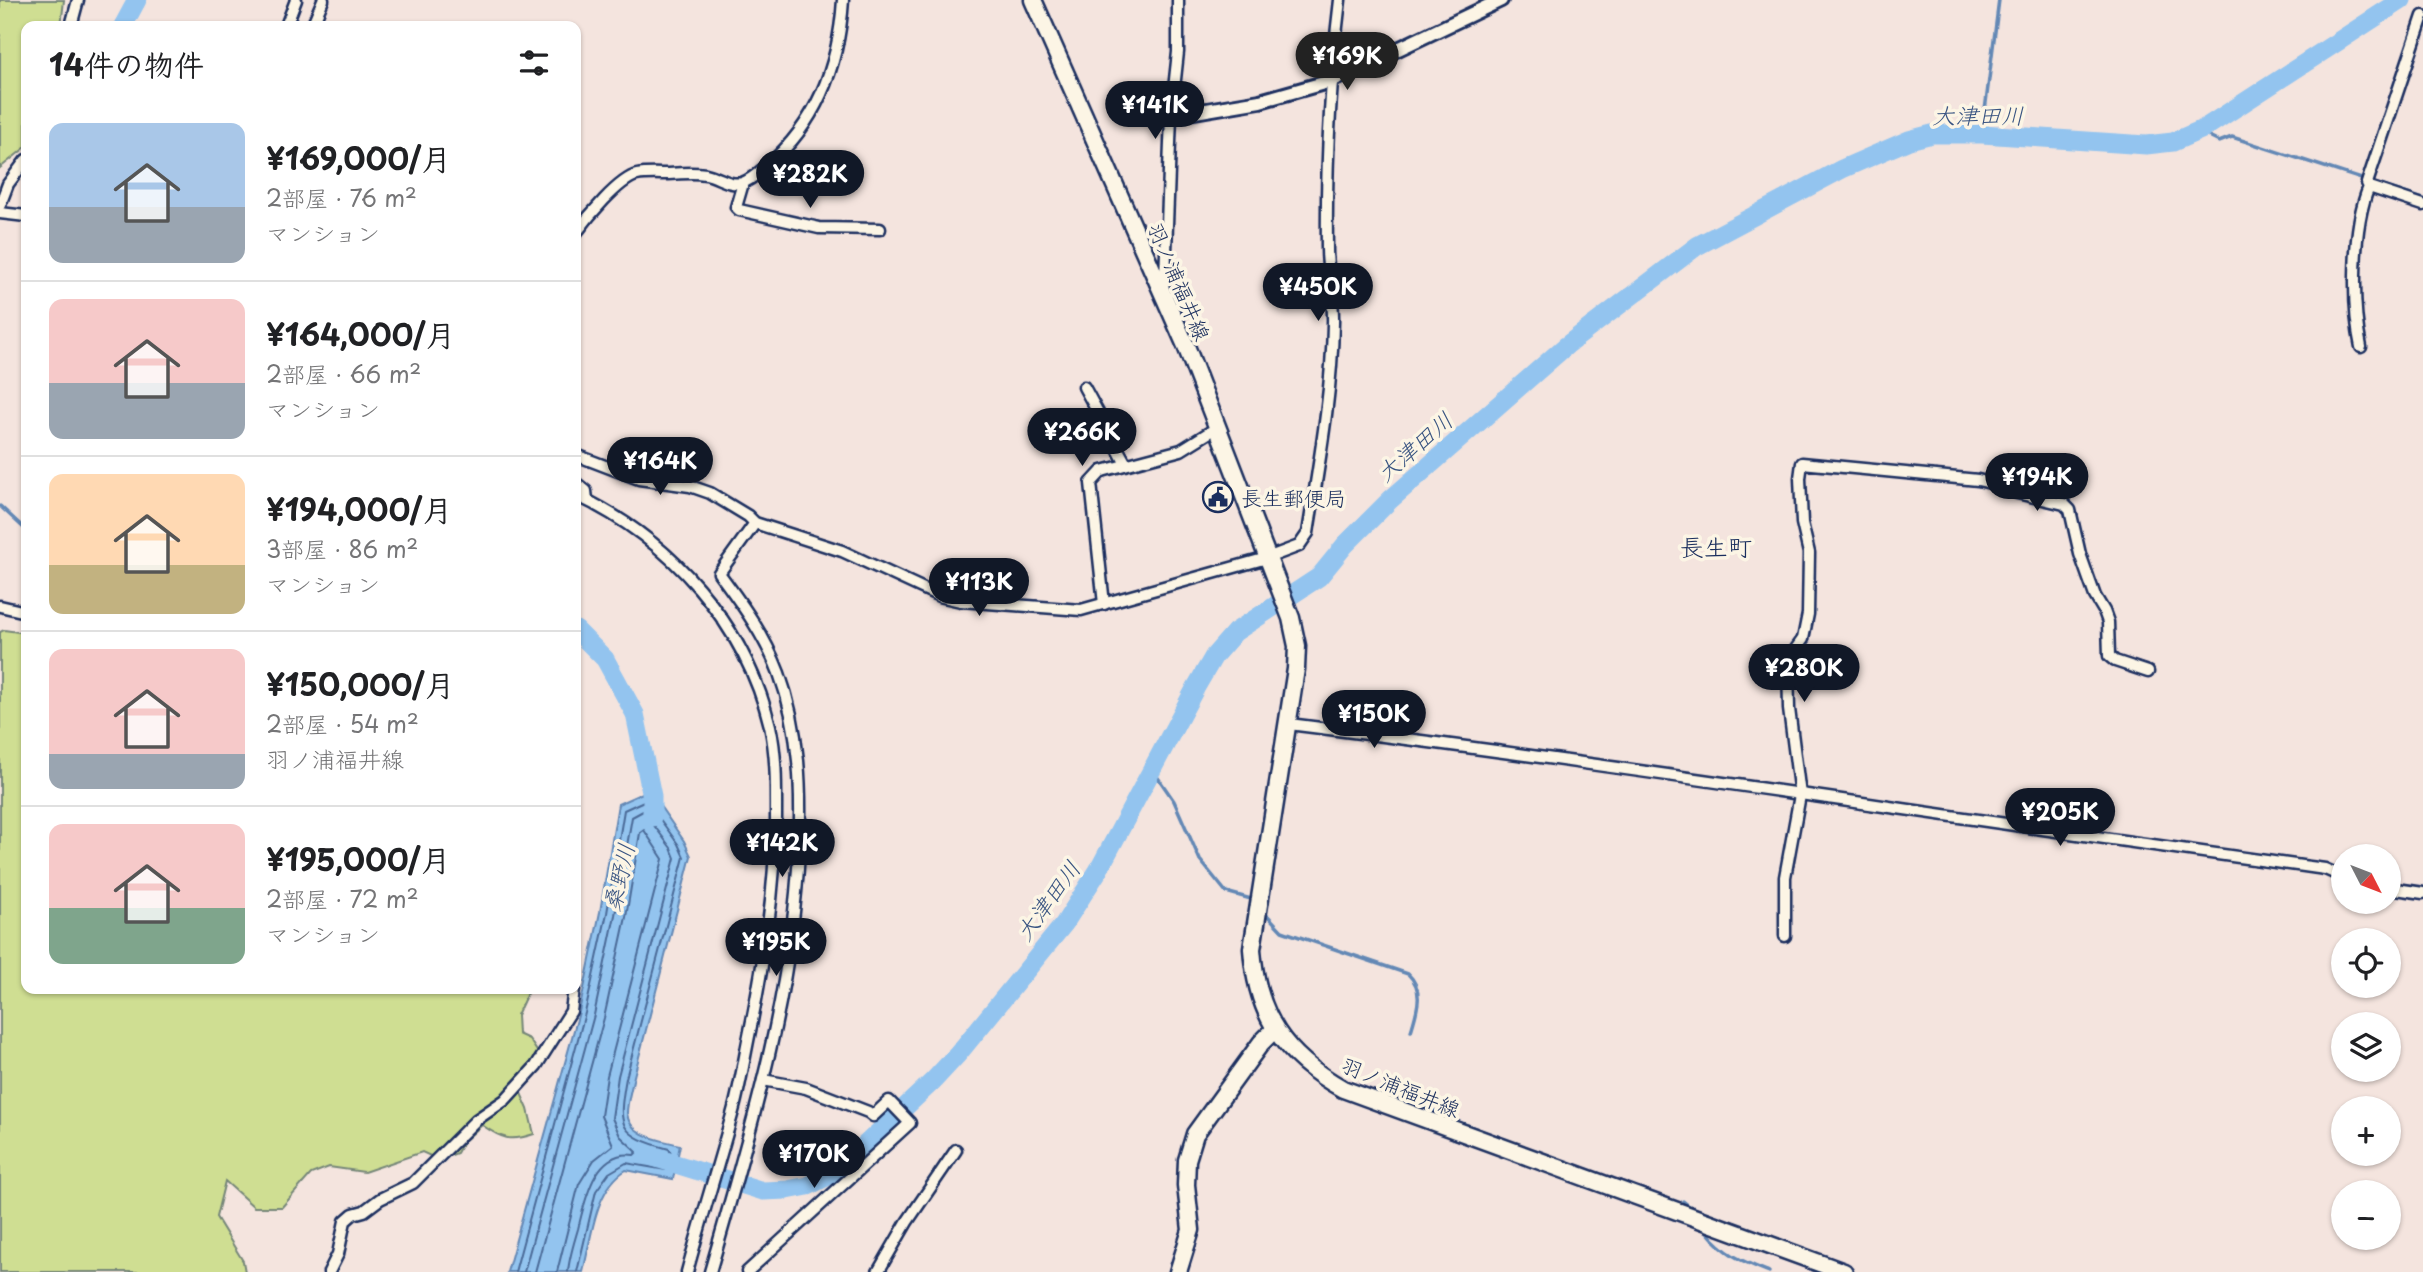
<!DOCTYPE html>
<html lang="ja">
<head>
<meta charset="utf-8">
<style>
  body { margin:0; font-family:"Playpen Sans","Klee One",sans-serif; background:#f2f2f2; color:#202124; height:100vh; display:flex; flex-direction:column; font-size:26px; white-space:nowrap }
  * { box-sizing:border-box; margin:0 }
  p { font-size:23px; color:#757577 }
  .icon { flex:none; width:38px; height:38px; fill:none; stroke:currentColor; stroke-width:2; stroke-linecap:round; stroke-linejoin:round }
  .map { position:relative; flex:1; overflow:hidden }
  .details { position:absolute; left:21px; top:21px; width:560px; height:973px; display:flex; flex-direction:column; background:#fff; border-radius:14px; box-shadow:0 2px 5px #0004 }
  .details>* { flex:none }
  .needle { width:46px; rotate:132deg }
  .fabs { position:absolute; left:2331px; top:844px; display:grid; gap:14px }
  .fabs a { display:grid; place-items:center; width:70px; height:70px; border-radius:50%; background:#fff; box-shadow:0 2px 5px #0004; font-size:35px }
  .price { position:absolute; translate:-50% -60px; padding:0 16px; border-radius:24px; background:#111827; color:#fff; font-size:23px; line-height:46px; filter:drop-shadow(0 2px 4px #0008) }
  .price::after { content:''; position:absolute; left:50%; top:42px; width:21px; height:16px; margin-left:-10px; background:inherit; clip-path:polygon(0 0,100% 0,50% 100%) }
  .price.selected { background:#222; color:#fff }
  ul { padding:0; list-style:none }
  li { display:flex; align-items:center; gap:21px; height:175px; padding:0 28px }
  li+li { border-top:2px solid #e0e0e0 }
  li span { display:grid; place-items:center; flex:none; width:196px; height:140px; border-radius:14px; color:#555 }
  li>.icon { margin-inline-start:auto }
  span .icon { width:84px; height:84px; fill:#fffc; stroke-width:1 }
  li b { font-size:30px }
  h2 { display:flex; justify-content:space-between; align-items:center; height:84px; padding:0 28px; font-size:30px }
  .map>svg:first-child { display:block }
  .green { fill:#cfde92; stroke:#758678; stroke-width:2 }
  .water { fill:#93c4ef; stroke:#6388b5; stroke-width:2 }
  .lines { fill:none; stroke-linecap:round; stroke-linejoin:round }
  .shore { stroke:#4b6b98; stroke-width:2 }
  .stream { stroke:#6388b5; stroke-width:3.5 }
  .river { stroke:#93c4ef; stroke-width:19 }
  .minor-casing { stroke:#1b2f5e; stroke-width:15 }
  .tertiary-casing { stroke:#1b2f5e; stroke-width:18 }
  .primary-casing { stroke:#1b2f5e; stroke-width:21 }
  .minor { stroke:#fcf5e5; stroke-width:10 }
  .tertiary { stroke:#fcf5e5; stroke-width:12 }
  .primary { stroke:#fcf5e5; stroke-width:16 }
  .labels { text-anchor:middle; dominant-baseline:central; stroke-width:7; stroke-linejoin:round; paint-order:stroke }
  .street-label { font-size:21px; fill:#1b2f5e; stroke:#fcf5e5 }
  .poi-label { font-size:21px; fill:#1b2f5e; stroke:#fcf5e5; text-anchor:start }
  .water-label { font-size:23px; font-style:italic; fill:#395482; stroke:#fcf5e5 }
  .quarter-label { font-size:24px; fill:#1b2f5e; stroke:#fcf5e5 }
</style>
</head>
<body>
<div class="map">
<svg width="2423" height="1272" viewBox="0 0 2423 1272">
  <rect width="100%" height="100%" fill="#f4e4de"/>
  <filter id="ink" filterUnits="userSpaceOnUse"><feTurbulence type="fractalNoise" baseFrequency=".0143" numOctaves="2"/><feDisplacementMap in="SourceGraphic" scale="14" xChannelSelector="R" yChannelSelector="G"/><feConvolveMatrix kernelMatrix="1 2 1 2 8 2 1 2 1" color-interpolation-filters="sRGB"/></filter>
  <g filter="url(#ink)">
    <g class="green">
      <polygon points="0,0 64,0 61,26 26,26 26,147 0,168"/>
      <path d="M4 630 26 633V989H529L517 1015 518 1034 529 1039 540 1056 516 1082 528 1109 534 1134C510 1142 502 1139 482 1125L463 1142 457 1153 439 1160 422 1152 364 1172 329 1167 311 1174 282 1207H254L225 1181 216 1217 243 1261 245 1272H0V632Z"/>
    </g>
    <path class="water" d="M649 790 684 841 691 856 633 1080C631 1090 627 1103 627 1113 629 1137 662 1140 680 1145L673 1179 626 1170C594 1190 592 1237 583 1272H507L579 1012 600 912 618 804Z"/>
    <g class="lines">
      <g class="shore">
        <path d="M515 1272 585 1013 607 913 624 810 646 800 678 844 684 857 626 1078C617 1128 619 1135 669 1149L671 1153 666 1170 626 1163 609 1173 596 1191 577 1272"/>
        <path d="M524 1272 594 1015 615 915 632 817 643 811 671 848 675 858 618 1076 612 1118 620 1136 637 1152 634 1155C594 1149 585 1201 578 1229 574 1243 569 1258 568 1272"/>
        <polyline points="535,1272 604,1018 626,917 640,833 644,830 663,859 607,1076 601,1116 613,1145 594,1160 579,1184 557,1272"/>
      </g>
      <g class="stream">
        <polyline points="2203,129 2211,138 2219,142 2232,137 2423,199"/>
        <polyline points="1982,134 1999,0"/>
        <polyline points="0,506 26,530"/>
        <polyline points="1152,769 1174,801 1200,860 1226,892 1251,899"/>
        <path d="M1268 916 1282 931 1408 974C1425 990 1417 1011 1411 1031"/>
        <polyline points="1396,1089 1443,1116 1535,1151"/>
        <polyline points="1683,1201 1689,1206 1706,1213"/>
        <path d="M1707 1232C1726 1255 1742 1261 1769 1272"/>
      </g>
      <g class="river">
        <polyline points="123,26 137,0"/>
        <polyline points="576,630 605,659 635,714 652,796 652,817"/>
        <polyline points="653,1157 763,1191 787,1190 808,1186 830,1175 852,1157 933,1081 958,1054 1064,924 1098,871 1196,687 1214,656 1235,632 1319,577 1345,545 1390,500 1567,345 1697,246 1842,169 1909,140 1932,134 1982,134 2146,145 2173,142 2203,129 2402,0"/>
      </g>
      <g class="minor-casing">
        <g id="minor">
          <polyline points="71,26 78,0"/>
          <polyline points="286,26 296,0"/>
          <polyline points="312,26 323,0"/>
          <polyline points="743,183 736,207 739,210 819,228 880,229"/>
          <polyline points="2369,187 2423,205"/>
          <polyline points="0,205 8,184 26,160"/>
          <polyline points="0,213 26,216"/>
          <path d="M576 233C587 218 619 179 637 175 647 173 659 174 669 174 681 173 694 172 706 174 719 177 729 186 742 183 752 180 760 171 768 165 818 122 839 64 843 0"/>
          <polyline points="1162,291 1165,279 1171,116 1178,52 1178,0"/>
          <path d="M2361 347C2352 306 2352 226 2369 187L2367 183 2423 16"/>
          <polyline points="1084,387 1126,464"/>
          <path d="M576 455 639 479 690 486 710 493 748 516 755 523 842 551 939 596 961 601 1081 610 1267 558 1299 546 1308 533C1319 463 1332 393 1333 323 1334 298 1327 273 1327 249 1326 166 1330 82 1340 0"/>
          <polyline points="576,483 586,491 587,500"/>
          <path d="M576 495C670 539 745 623 770 726 777 757 776 790 776 821 775 892 764 961 750 1031 745 1055 741 1080 735 1104 720 1160 702 1216 687 1272"/>
          <polyline points="1104,604 1091,483 1102,471 1181,450 1218,427"/>
          <polyline points="0,606 26,612"/>
          <path d="M1289 724C1635 767 1979 822 2325 869L2343 877"/>
          <polyline points="2389,888 2423,893"/>
          <polyline points="1785,936 1785,877 1800,795 1789,709 1788,660 1803,639 1808,614 1809,553 1802,523 1800,478 1802,463 1978,480 2007,487 2017,493 2064,504 2070,510 2080,554 2095,596 2104,611 2108,622 2109,656 2115,661 2148,672"/>
          <polyline points="329,1272 338,1254 345,1221 353,1214 364,1211 380,1199 413,1183 476,1120 505,1100 536,1066 571,1011 574,989"/>
          <path d="M710 1272C750 1133 792 996 799 851 802 791 800 730 779 673 765 636 742 604 719 573L755 523"/>
          <polyline points="747,1272 910,1123 889,1101 873,1116 868,1112 806,1088 763,1080"/>
          <polyline points="878,1272 907,1222 956,1150"/>
        </g>
      </g>
      <g class="tertiary-casing">
        <polyline id="tertiary" points="1171,116 1260,101 1331,81 1501,0"/>
      </g>
      <g class="primary-casing">
        <g id="primary">
          <path d="M1033 0 1186 346 1291 618 1297 646 1296 669 1252 949C1257 1016 1284 1056 1343 1089L1844 1272"/>
          <polyline points="1178,1272 1191,1230 1186,1185 1187,1160 1195,1134 1261,1043 1274,1030"/>
        </g>
      </g>
      <use href="#minor" class="minor"/>
      <use href="#tertiary" class="tertiary"/>
      <use href="#primary" class="primary"/>
    </g>
  </g>
  <defs>
    <g id="civic-ring" transform="scale(1.575)"><circle r="9.5" fill="#fcf5e5" stroke="#1b2f5e" stroke-width="1.5"/><path d="M-.6-6.5H3V-4.5H.6V-3L4-1V1h2V6H-6V1h2V-1L-.6-3ZM-1.2 2.5V6h2.4V2.5Z" fill="#1b2f5e"/></g>
  </defs>
  <g fill-rule="evenodd">
    <use href="#civic-ring" x="1218" y="497"/>
  </g>
  <g class="labels">
    <g class="street-label">
      <text transform="translate(1180 281) rotate(67)">羽ノ浦福井線</text>
      <text transform="translate(1401 1086) rotate(22)">羽ノ浦福井線</text>
    </g>
    <g class="poi-label">
      <text x="1241" y="497">長生郵便局</text>
    </g>
    <g class="water-label">
      <text x="1978" y="114">大津田川</text>
      <text transform="translate(1414 446) rotate(-41)">大津田川</text>
      <text transform="translate(618 877) rotate(-77)">桑野川</text>
      <text transform="translate(1047 900) rotate(-54)">大津田川</text>
    </g>
    <g class="quarter-label">
      <text x="1716" y="546">長生町</text>
    </g>
  </g>
</svg>
<div class="fabs">
<a><svg class="needle" viewBox="-14 -14 28 28"><path d="M0-13l5 13h-10z" fill="#e53935"/><path d="M0 13l5-13h-10z" fill="#757577"/></svg></a>
<a><svg class="icon" aria-label="locate" viewBox="0 0 24 24"><circle cx="12" cy="12" r="6"/><path d="M12 2v4M12 18v4M2 12h4M18 12h4"/></svg></a>
<a><svg class="icon" aria-label="layers" viewBox="0 0 24 24"><path d="M12 4l9 5-9 5-9-5zM3 14l9 5 9-5"/></svg></a>
<a>+</a>
<a>−</a>
</div>
<b class="price selected" style="left:1347px;top:92px">¥169K</b>
<b class="price" style="left:1155px;top:141px">¥141K</b>
<b class="price" style="left:810px;top:210px">¥282K</b>
<b class="price" style="left:1318px;top:323px">¥450K</b>
<b class="price" style="left:1082px;top:468px">¥266K</b>
<b class="price" style="left:660px;top:497px">¥164K</b>
<b class="price" style="left:2037px;top:513px">¥194K</b>
<b class="price" style="left:979px;top:618px">¥113K</b>
<b class="price" style="left:1804px;top:704px">¥280K</b>
<b class="price" style="left:1374px;top:750px">¥150K</b>
<b class="price" style="left:2060px;top:848px">¥205K</b>
<b class="price" style="left:782px;top:879px">¥142K</b>
<b class="price" style="left:776px;top:978px">¥195K</b>
<b class="price" style="left:814px;top:1190px">¥170K</b>
<section class="details">
<h2>14件の物件<svg class="icon" aria-label="filters" viewBox="0 0 24 24"><path d="M4 7h16M4 17h16"/><circle cx="9" cy="7" r="2"/><circle cx="15" cy="17" r="2"/></svg></h2>
<ul>
<li><span style="background:linear-gradient(#a9c7e8 60%,#9aa5b1 0)"><svg class="icon" aria-label="home" viewBox="0 0 24 24"><path d="M3 11l9-7 9 7M6 9v11h12V9"/></svg></span><div><b>¥169,000/月</b><p>2部屋 · 76 m²</p><p>マンション</p></div></li>
<li><span style="background:linear-gradient(#f6c9c9 60%,#9aa5b1 0)"><svg class="icon" aria-label="home" viewBox="0 0 24 24"><path d="M3 11l9-7 9 7M6 9v11h12V9"/></svg></span><div><b>¥164,000/月</b><p>2部屋 · 66 m²</p><p>マンション</p></div></li>
<li><span style="background:linear-gradient(#ffd9b3 65%,#c2b280 0)"><svg class="icon" aria-label="home" viewBox="0 0 24 24"><path d="M3 11l9-7 9 7M6 9v11h12V9"/></svg></span><div><b>¥194,000/月</b><p>3部屋 · 86 m²</p><p>マンション</p></div></li>
<li><span style="background:linear-gradient(#f6c9c9 75%,#9aa5b1 0)"><svg class="icon" aria-label="home" viewBox="0 0 24 24"><path d="M3 11l9-7 9 7M6 9v11h12V9"/></svg></span><div><b>¥150,000/月</b><p>2部屋 · 54 m²</p><p>羽ノ浦福井線</p></div></li>
<li><span style="background:linear-gradient(#f6c9c9 60%,#7fa58c 0)"><svg class="icon" aria-label="home" viewBox="0 0 24 24"><path d="M3 11l9-7 9 7M6 9v11h12V9"/></svg></span><div><b>¥195,000/月</b><p>2部屋 · 72 m²</p><p>マンション</p></div></li>
</ul>
</section>
</div>
</body>
</html>
